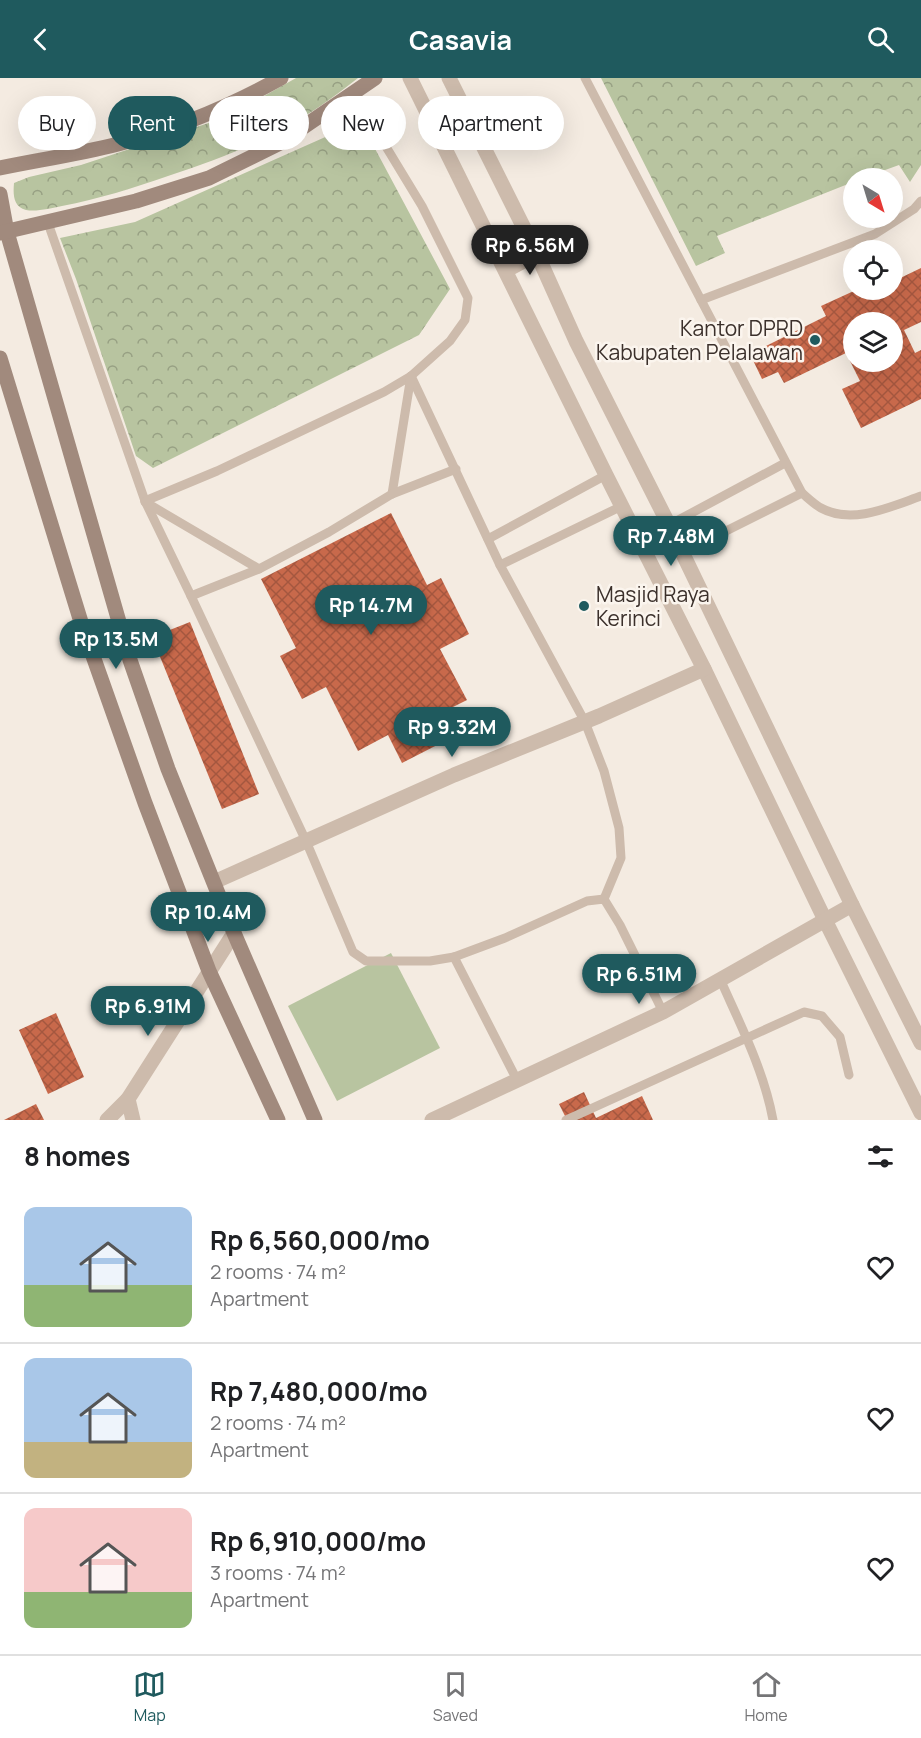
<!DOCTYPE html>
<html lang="en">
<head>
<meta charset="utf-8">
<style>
  body { margin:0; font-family:Manrope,sans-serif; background:#f6f6f6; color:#202124; height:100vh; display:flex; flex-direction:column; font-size:22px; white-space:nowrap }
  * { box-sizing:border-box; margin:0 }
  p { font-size:20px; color:#757577 }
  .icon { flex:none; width:33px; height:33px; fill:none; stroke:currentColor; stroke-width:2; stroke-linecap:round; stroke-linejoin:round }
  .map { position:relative; height:1042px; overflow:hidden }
  .drawer { display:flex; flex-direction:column; background:#fff; flex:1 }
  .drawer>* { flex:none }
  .banner { position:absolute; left:18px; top:18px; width:600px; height:54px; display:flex; gap:12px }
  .needle { width:39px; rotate:142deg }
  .fabs { position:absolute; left:843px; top:90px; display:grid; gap:12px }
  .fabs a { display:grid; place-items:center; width:60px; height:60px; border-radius:50%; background:#fff; box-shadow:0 6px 24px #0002; font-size:30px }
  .price { position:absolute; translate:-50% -51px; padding:0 14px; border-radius:21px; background:#1f5a5e; color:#fff; font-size:20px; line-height:39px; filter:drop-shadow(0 2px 3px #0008) }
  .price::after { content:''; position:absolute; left:50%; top:36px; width:18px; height:14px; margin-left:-9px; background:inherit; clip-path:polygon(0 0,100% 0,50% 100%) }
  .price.active { background:#222; color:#fff }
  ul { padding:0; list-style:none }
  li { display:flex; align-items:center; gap:18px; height:150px; padding:0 24px }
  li+li { border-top:2px solid #e0e0e0 }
  li span { display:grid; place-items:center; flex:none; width:168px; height:120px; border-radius:12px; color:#555 }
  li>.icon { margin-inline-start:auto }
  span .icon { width:72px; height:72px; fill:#fffc; stroke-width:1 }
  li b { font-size:26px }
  h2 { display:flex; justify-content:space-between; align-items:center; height:72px; padding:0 24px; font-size:26px }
  .chip { padding:0 21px; border-radius:27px; background:#fff; box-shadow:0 6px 24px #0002; font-size:21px; line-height:54px }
  .chip.active { background:#1f5a5e; color:#fff }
  header { display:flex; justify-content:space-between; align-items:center; height:78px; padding:0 24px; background:#1f5a5e; color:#fff; font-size:27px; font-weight:700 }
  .tabs { display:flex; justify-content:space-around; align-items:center; height:84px; border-top:2px solid #e0e0e0; background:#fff; font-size:16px; color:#757577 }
  .tabs a { display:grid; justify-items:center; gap:3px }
  .tabs .active { color:#1f5a5e }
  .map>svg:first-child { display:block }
  .park { fill:url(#park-crowns) }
  .pitch { fill:#b8c4a0 }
  .building { fill:url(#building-cross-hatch); fill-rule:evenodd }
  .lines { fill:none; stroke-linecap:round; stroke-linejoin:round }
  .lane { stroke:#cdbbac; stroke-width:9 }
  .street { stroke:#cdbbac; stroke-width:15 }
  .secondary { stroke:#a18a7d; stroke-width:15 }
  .poi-dot { fill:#1f5a5e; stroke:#fbf5ee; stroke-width:2 }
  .labels { text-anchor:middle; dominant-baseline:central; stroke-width:5; stroke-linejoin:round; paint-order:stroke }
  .poi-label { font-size:21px; fill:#3b302b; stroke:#fbf5ee; text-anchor:end }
</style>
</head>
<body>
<header><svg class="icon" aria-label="back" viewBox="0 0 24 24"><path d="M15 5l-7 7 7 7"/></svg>Casavia<svg class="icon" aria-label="search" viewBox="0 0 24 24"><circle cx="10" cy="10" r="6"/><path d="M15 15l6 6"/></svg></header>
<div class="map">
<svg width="921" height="1042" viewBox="0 0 921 1042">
  <defs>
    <pattern id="park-crowns" width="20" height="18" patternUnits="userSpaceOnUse" patternTransform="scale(1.5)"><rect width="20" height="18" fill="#b8c4a0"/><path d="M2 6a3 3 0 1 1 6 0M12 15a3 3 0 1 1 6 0" fill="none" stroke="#97a083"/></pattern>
    <pattern id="building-cross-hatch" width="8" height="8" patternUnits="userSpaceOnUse" patternTransform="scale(1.5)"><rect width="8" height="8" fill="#c8694b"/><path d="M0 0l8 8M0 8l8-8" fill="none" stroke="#a4573f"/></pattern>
  </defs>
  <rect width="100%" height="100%" fill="#f4ebe1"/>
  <g class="park">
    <path d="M296 0H358C334 19 309 37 282 51 246 71 207 85 168 98 133 110 99 121 62 128 51 130 37 134 26 132 13 129 13 116 14 105L29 99 81 87 227 39Z"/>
    <polygon points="601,0 921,0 921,87 910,104 899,87 863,100 854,100 853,104 717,158 725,175 696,188"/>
    <polygon points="357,37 450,211 419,257 153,390 136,378 76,201 60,160 135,144 341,52"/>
  </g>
  <polygon class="pitch" points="391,875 440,970 337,1023 288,928"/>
  <g class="building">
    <path d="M921 190V244L904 252 915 275 921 272V321L861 350 842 311 860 303 846 275 784 305 778 294 762 301 750 276 826 238 821 228 856 212H892V204ZM854 244H892V284H854Z"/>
    <polygon points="391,435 427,507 441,500 469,556 440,571 467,622 429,641 441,665 402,685 388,657 358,673 326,609 302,621 280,578 296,570 261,501"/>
    <polygon points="190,544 259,716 222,731 152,559"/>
    <polygon points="56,935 84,999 48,1016 19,952"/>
    <polygon points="584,1014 596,1040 642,1018 653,1042 567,1042 559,1026"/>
    <polygon points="36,1026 44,1042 4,1042"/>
  </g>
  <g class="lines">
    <g class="lane">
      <polyline points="585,0 701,222 875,156 914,131 921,123"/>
      <polyline points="48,145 145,423 217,393 384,314 411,298 450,263 465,242 468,220 422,128 354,16"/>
      <path d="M701 222 802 415C808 420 814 426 821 430 852 447 890 429 921 418"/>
      <polyline points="411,298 500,487 585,644 604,693 619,750 621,780 604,821"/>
      <polyline points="392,416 411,298"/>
      <polyline points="145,423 191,518 259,491 329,454 392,416 456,391"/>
      <polyline points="145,424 259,491"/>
      <polyline points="669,447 785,385"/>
      <polyline points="488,461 606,397"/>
      <polyline points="682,475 802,415"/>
      <polyline points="500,487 622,428"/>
      <polyline points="191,518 306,763 353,874 366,883 430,883 454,879"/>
      <path d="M721 903C741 948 764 993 773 1042"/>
      <polyline points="517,1002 454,879 505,860 587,823 604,821 620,847 663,934"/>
      <polyline points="566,1042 804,934 822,938 840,959 849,997"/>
    </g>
    <g class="street">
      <polyline points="410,0 606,397 704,591 825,842 921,1035"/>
      <polyline points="449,0 537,176 576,263 669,447 852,827 921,965"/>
      <polyline points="507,192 537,176"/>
      <polyline points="214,804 454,697 599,638 704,591"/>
      <polyline points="128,1021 133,1042"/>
      <polyline points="107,1042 128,1021 234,855"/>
      <polyline points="432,1042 663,934 852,827"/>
    </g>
    <g class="secondary">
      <path d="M0 90C39 82 79 76 118 66 175 51 229 29 281 0"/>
      <polyline points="0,116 7,154 130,582 168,691 234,855 315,1042"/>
      <polyline points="0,155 136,123 209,100 280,65 375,0"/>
      <polyline points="0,280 81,544 145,725 209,893 278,1042"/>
    </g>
  </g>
  <g class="poi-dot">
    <circle cx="815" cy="262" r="6"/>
    <circle cx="584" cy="528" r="6"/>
  </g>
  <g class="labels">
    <g class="poi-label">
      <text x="803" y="250">Kantor DPRD<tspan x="803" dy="24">Kabupaten Pelalawan</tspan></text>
      <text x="596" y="516" text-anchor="start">Masjid Raya<tspan x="596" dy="24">Kerinci</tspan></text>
    </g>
  </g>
</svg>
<div class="fabs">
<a><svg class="needle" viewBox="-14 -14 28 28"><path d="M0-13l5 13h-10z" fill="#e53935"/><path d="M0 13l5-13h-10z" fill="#757577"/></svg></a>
<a><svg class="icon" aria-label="locate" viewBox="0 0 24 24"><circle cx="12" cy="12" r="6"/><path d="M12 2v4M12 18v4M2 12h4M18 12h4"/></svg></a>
<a><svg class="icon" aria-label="layers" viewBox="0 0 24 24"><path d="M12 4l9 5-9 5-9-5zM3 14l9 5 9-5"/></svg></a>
</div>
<b class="price active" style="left:530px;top:198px">Rp 6.56M</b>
<b class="price" style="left:671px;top:489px">Rp 7.48M</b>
<b class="price" style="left:371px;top:558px">Rp 14.7M</b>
<b class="price" style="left:116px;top:592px">Rp 13.5M</b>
<b class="price" style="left:452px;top:680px">Rp 9.32M</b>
<b class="price" style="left:208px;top:865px">Rp 10.4M</b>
<b class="price" style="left:639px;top:927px">Rp 6.51M</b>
<b class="price" style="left:148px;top:959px">Rp 6.91M</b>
<div class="banner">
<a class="chip">Buy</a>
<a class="chip active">Rent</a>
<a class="chip">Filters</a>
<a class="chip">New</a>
<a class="chip">Apartment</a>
</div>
</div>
<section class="drawer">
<h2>8 homes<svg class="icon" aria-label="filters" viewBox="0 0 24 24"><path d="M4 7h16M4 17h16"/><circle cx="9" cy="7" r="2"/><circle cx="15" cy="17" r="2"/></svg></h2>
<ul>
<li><span style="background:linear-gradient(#a9c7e8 65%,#8fb573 0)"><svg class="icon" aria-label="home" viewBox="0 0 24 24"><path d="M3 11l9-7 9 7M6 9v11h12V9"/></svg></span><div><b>Rp 6,560,000/mo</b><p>2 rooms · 74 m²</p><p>Apartment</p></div><svg class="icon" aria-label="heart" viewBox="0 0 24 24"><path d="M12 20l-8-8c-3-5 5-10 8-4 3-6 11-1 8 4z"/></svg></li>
<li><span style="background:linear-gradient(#a9c7e8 70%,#c2b280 0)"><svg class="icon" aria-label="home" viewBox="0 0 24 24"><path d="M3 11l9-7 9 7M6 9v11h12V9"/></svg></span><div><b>Rp 7,480,000/mo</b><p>2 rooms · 74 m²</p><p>Apartment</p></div><svg class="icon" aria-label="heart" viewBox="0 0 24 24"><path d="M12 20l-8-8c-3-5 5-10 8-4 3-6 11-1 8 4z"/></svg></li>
<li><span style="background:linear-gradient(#f6c9c9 70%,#8fb573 0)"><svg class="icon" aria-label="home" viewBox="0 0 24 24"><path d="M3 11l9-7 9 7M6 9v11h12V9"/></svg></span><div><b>Rp 6,910,000/mo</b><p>3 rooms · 74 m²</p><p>Apartment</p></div><svg class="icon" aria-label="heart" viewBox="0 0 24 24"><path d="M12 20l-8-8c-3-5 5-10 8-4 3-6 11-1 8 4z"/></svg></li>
</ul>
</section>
<nav class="tabs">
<a class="active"><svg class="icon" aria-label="map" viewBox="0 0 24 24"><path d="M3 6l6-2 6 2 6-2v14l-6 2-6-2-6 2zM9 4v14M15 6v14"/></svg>Map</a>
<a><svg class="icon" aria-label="saved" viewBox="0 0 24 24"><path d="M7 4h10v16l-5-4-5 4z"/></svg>Saved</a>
<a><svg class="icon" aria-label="home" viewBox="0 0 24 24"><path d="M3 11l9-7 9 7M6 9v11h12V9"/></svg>Home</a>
</nav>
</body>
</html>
